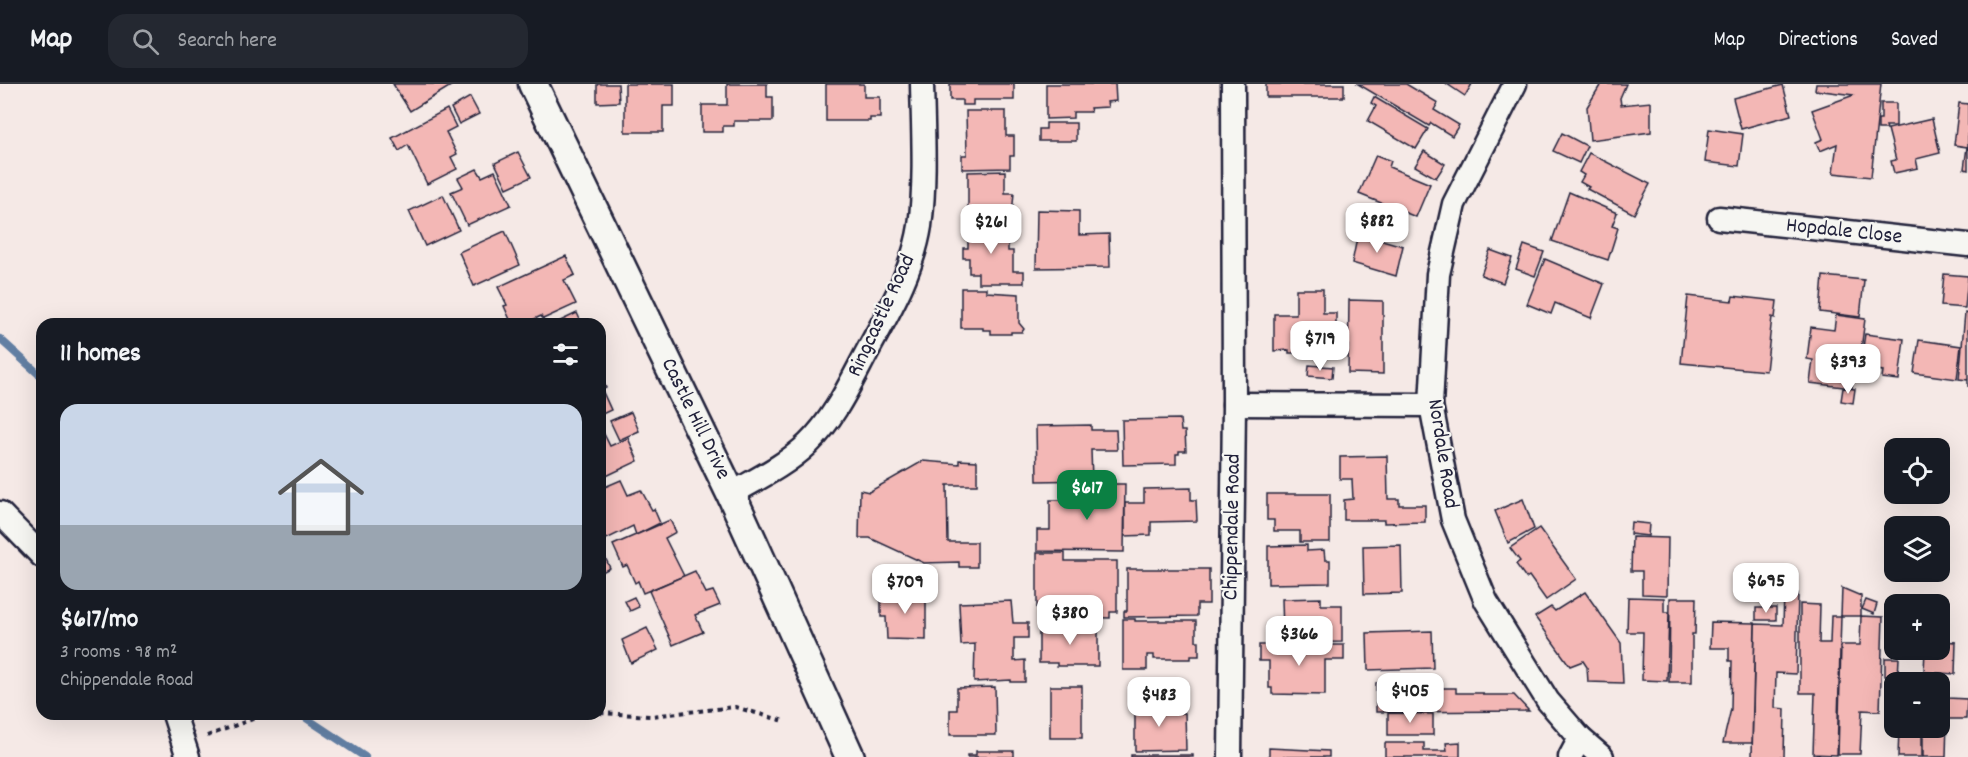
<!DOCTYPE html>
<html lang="en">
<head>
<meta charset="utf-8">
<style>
  body { margin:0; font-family:Dekko,sans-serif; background:#242831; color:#f1f3f6; height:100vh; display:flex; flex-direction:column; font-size:22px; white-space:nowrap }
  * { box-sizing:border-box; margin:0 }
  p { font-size:20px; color:#9ea1a6 }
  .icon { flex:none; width:33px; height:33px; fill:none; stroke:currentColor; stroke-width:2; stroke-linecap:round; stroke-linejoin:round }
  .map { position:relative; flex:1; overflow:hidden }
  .sheet { position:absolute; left:36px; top:234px; width:570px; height:402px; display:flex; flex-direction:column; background:#171b24; border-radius:18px; box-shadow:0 6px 24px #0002 }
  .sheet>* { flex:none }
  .controls { position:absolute; left:1884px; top:354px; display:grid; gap:12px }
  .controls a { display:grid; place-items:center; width:66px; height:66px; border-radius:12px; background:#171b24; box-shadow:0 6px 24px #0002; font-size:30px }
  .price { position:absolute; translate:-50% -51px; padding:0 14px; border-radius:12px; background:#fff; color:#222; font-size:20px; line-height:39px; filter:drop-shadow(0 2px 3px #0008) }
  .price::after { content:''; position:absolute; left:50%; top:36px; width:18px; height:14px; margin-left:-9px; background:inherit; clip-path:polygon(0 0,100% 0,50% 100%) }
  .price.active { background:#0b8043; color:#fff }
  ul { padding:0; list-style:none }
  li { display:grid; align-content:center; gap:12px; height:318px; padding:0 24px }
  li span { display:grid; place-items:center; height:186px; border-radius:18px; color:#555 }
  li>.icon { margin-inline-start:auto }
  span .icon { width:108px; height:108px; fill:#fffc; stroke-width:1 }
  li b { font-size:26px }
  h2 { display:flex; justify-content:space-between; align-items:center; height:72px; padding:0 24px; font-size:26px }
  header { display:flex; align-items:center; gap:36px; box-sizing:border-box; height:84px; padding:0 30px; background:#171b24; border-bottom:2px solid #363941 }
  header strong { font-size:28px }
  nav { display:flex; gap:33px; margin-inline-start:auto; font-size:21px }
  .search { width:420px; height:54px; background:#242831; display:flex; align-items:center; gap:15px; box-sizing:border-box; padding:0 21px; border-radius:18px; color:#9ea1a6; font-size:22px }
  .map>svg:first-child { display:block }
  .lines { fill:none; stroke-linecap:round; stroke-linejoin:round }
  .stream { stroke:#627fa3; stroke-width:8 }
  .building { fill:#f3b7b5; stroke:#22223b; stroke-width:1.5 }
  .minor-casing { stroke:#22223b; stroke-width:27 }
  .tertiary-casing { stroke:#22223b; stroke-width:33 }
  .path { stroke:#22223b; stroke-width:4; stroke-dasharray:4.5 4.5; stroke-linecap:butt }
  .minor { stroke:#f6f6f2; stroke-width:22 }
  .tertiary { stroke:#f6f6f2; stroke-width:28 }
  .labels { text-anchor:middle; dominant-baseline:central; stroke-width:4.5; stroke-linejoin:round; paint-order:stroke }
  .street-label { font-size:22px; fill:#22223b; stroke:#f6f6f2 }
</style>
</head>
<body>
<header>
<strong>Map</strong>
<div class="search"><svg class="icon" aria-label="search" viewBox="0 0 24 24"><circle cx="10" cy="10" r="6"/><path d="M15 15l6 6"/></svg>Search here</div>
<nav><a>Map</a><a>Directions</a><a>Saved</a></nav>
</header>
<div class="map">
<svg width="1968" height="673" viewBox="0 0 1968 673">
  <rect width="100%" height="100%" fill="#f5e9e6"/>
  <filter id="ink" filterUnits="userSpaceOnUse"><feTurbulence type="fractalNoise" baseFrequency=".0167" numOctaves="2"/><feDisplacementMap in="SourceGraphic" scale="12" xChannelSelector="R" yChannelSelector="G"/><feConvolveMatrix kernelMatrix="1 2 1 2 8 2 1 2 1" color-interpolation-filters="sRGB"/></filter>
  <g filter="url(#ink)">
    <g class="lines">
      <g class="stream">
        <polyline points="0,255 42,293"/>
        <polyline points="300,630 365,673"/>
      </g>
    </g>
    <g class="building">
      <polygon points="393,0 454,0 410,27"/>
      <polygon points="597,0 618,0 619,18 597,19"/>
      <polygon points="625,0 674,0 674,22 663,22 663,48 625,48"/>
      <polygon points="727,0 767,0 767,13 773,13 773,37 734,37 734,42 723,42 723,48 702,48 702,21 727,21"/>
      <polygon points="826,0 864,0 864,13 880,13 880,34 870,34 870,37 826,37"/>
      <polygon points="950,0 1014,0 1014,16 973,16 973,21 962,21 962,16 950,16"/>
      <polygon points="1046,0 1115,0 1116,17 1107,18 1108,23 1090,24 1091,28 1073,28 1073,34 1046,35"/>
      <rect x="1266" y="0" width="78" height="13"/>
      <polygon points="1358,0 1406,0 1438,19 1434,26 1459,41 1452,52 1431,39 1429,42"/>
      <polygon points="1447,0 1472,0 1465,12"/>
      <polygon points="1601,0 1626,0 1620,14 1621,21 1651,18 1651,48 1590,56 1587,23"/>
      <polygon points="1816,0 1881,0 1871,93 1833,89 1837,60 1820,67 1816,58 1823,55 1812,26 1854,11 1815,6"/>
      <polygon points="1783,1 1791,31 1741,45 1733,14"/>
      <polygon points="470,13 479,30 459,40 451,24"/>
      <polygon points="1374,13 1428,45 1416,65 1368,37 1376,22 1371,19"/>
      <polygon points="1881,19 1896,19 1896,42 1886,42 1887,45 1878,45 1878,35 1881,35"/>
      <polygon points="1959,19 1968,20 1968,86 1964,85 1967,63 1954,61"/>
      <polygon points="447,25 456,43 446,48 457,70 451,73 457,85 427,100 408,61 399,67 392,54"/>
      <polygon points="966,27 1006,27 1006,52 1014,52 1014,72 1010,72 1010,84 962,85 962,71 967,71"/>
      <polygon points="1932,35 1940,69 1916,75 1918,84 1894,89 1891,77 1896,76 1888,45"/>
      <polygon points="1046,39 1076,39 1076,57 1039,57 1039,45 1046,45"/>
      <polygon points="1709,45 1743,50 1739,82 1705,78"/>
      <polygon points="1562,49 1587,62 1579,79 1553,67"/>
      <polygon points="1424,67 1445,80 1436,94 1415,82"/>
      <polygon points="518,68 531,93 507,104 495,79"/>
      <polygon points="1589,69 1650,100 1634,130 1587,105 1589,103 1580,98 1584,91 1579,88"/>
      <polygon points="1376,71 1391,77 1389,83 1430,100 1416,133 1359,110"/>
      <polygon points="477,85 482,93 495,87 511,121 467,141 451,108 463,103 458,94"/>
      <polygon points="1005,87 1005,109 1014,109 1011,141 980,141 980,129 968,130 968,88"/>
      <polygon points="1569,108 1617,129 1612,142 1618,144 1608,176 1552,157"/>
      <polygon points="443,111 459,146 425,162 409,127"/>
      <polygon points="1037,126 1079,127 1079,151 1109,150 1110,183 1036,184"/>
      <polygon points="980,141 1008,142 1008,167 1013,167 1013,187 1024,187 1024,199 978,199 978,189 969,189 969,174 963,174 963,164 968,164 968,142"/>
      <polygon points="505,147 520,181 474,202 459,168"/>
      <polygon points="1358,149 1403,162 1396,192 1352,179"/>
      <polygon points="1524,161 1544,168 1535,192 1516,185"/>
      <polygon points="1490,166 1512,174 1503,199 1481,191"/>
      <polygon points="566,172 575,191 564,196 576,220 543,235 541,232 524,240 512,240 504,222 507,221 498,203"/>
      <polygon points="1545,175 1604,200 1591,234 1555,219 1551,230 1527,220"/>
      <polygon points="1944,190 1968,192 1965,224 1941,222"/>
      <polygon points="1823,192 1864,196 1860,233 1820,228"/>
      <polygon points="961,204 986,204 986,208 1019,210 1019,239 1024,245 1022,248 1011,248 1011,250 991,250 991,246 983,246 983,244 961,244"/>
      <polygon points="1296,205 1323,205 1323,229 1336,229 1336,267 1326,267 1326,269 1289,269 1289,266 1274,267 1274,230 1296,230"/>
      <polygon points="1688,212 1732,217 1733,212 1777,217 1775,234 1772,233 1766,287 1681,279"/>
      <polygon points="1349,216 1383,217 1383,290 1348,289"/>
      <polygon points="577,229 582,240 554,240"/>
      <polygon points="1965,229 1968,230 1968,303 1968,296 1959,295"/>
      <polygon points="1836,231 1865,235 1859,281 1855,280 1852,304 1810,299 1813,276 1807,275 1811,243 1834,246"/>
      <polygon points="1865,250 1904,255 1899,296 1882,294 1883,287 1860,284"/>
      <polygon points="1919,256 1961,262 1957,295 1914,289"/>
      <polygon points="1309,281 1333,283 1332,294 1308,292"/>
      <polygon points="600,290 606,304 602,306 611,326 600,331"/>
      <polygon points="1843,304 1855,305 1853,319 1841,317"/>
      <polygon points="631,328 639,347 619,356 610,337"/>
      <polygon points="1180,335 1181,347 1185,347 1186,367 1179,367 1179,370 1176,370 1176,380 1123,381 1122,336"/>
      <polygon points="1091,341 1091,346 1116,346 1117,366 1091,366 1092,396 1037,397 1036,342"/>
      <polygon points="600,342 610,362 628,354 638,377 600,395"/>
      <polygon points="1387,372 1388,415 1399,415 1399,421 1425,421 1425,438 1384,439 1384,436 1344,436 1344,416 1353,415 1352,395 1340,395 1340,373"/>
      <polygon points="959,376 977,377 977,401 947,401 948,458 977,458 977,483 959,483 959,478 924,479 870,454 859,454 860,406 869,408 923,377 959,380"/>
      <polygon points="621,396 628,411 641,406 652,426 654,425 660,439 636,451 633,442 600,458 603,465 600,467 600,405"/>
      <polygon points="1073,400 1125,400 1124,468 1037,467 1037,446 1050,446 1050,416 1073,416"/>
      <polygon points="1191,404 1191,416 1196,416 1197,437 1151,438 1151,451 1125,452 1125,419 1144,419 1144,405"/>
      <polygon points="1267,410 1330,410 1330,458 1300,458 1300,447 1274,447 1274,436 1267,436"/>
      <polygon points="1523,415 1534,445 1508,459 1495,427"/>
      <polygon points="670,436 676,448 665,454 684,492 643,509 638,497 635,499 627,481 623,483 613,461"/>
      <polygon points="1631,438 1649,440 1648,452 1630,450"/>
      <polygon points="1539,444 1576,495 1546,516 1529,492 1526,494 1516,480 1520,477 1510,464"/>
      <polygon points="1632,453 1668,454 1667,511 1642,510 1642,487 1631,487"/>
      <polygon points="1307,461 1307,467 1324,466 1325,476 1330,476 1330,499 1268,500 1268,462"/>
      <polygon points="1401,461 1402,509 1364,510 1363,462"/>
      <polygon points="1037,469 1065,469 1065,477 1117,477 1117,528 1110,528 1110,534 1072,533 1072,515 1066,515 1066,524 1037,524"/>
      <polygon points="604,471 610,484 600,489 600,473"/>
      <polygon points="1127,485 1209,485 1209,520 1197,520 1197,532 1124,533 1124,527 1127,527"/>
      <polygon points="695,487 706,509 713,507 720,521 695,531 703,548 673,561 649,507"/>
      <polygon points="935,497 935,505 921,505 921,498"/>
      <polygon points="1842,504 1861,512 1861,532 1841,532"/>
      <polygon points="881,508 926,508 926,556 887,555 886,533 881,533"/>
      <polygon points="1585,508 1621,559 1623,599 1588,598 1587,583 1583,577 1570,582 1535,533 1551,523 1555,527"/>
      <polygon points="1784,509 1798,509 1796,590 1776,589 1775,624 1785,625 1784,673 1752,673 1755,540 1783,541"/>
      <polygon points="634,513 639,523 630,527 625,517"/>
      <polygon points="1628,513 1664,514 1664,528 1669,528 1667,597 1642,596 1643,548 1627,548"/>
      <polygon points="1321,514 1321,521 1342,521 1342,558 1287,559 1286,548 1283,548 1282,515"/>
      <polygon points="1670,514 1696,514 1695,550 1692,550 1692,598 1669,598"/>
      <polygon points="1866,516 1877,520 1874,530 1862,525"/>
      <polygon points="1011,517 1013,539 1028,539 1028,554 1014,554 1014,577 1025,576 1025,598 1011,598 1011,596 974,598 975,560 961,561 959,519"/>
      <polygon points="1800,520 1820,521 1819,559 1830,559 1831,532 1841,532 1837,671 1813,670 1815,609 1800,609"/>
      <rect x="1756" y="524" width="20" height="12"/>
      <polygon points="1861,532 1883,533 1880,627 1862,626 1860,670 1838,670 1841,561 1860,561"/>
      <polygon points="1123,535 1135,535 1135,537 1196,537 1196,557 1199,557 1199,572 1191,572 1191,575 1154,575 1154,571 1147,571 1147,586 1123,586"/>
      <polygon points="1711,538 1755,539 1752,659 1723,659 1731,625 1732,577 1729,577 1729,564 1710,564"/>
      <polygon points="1058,542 1098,542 1098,582 1057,582 1057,579 1039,579 1039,547 1058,547"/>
      <polygon points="647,544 658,566 631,579 622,556"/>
      <polygon points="1432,547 1433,584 1368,586 1367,549"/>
      <polygon points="1940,557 1956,558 1955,590 1924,588 1925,566 1940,566"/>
      <polygon points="1259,561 1344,561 1344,576 1325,576 1325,611 1272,610 1272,604 1269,604 1269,577 1259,577"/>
      <polygon points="1885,574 1899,574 1898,593 1885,592"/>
      <polygon points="1925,596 1948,597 1948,614 1967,615 1966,635 1947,635 1946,673 1923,673 1923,644 1940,644 1940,598 1925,598"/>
      <polygon points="1376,599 1396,599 1396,604 1456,604 1456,609 1483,609 1483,611 1514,611 1529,627 1376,628"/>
      <rect x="1050" y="602" width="32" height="52"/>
      <polygon points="995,603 996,651 950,651 950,626 957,626 957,604"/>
      <polygon points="1135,620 1172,620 1172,629 1185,629 1186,666 1135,667"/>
      <polygon points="1388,629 1433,630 1433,651 1388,651"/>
      <polygon points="1899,644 1922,644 1922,673 1898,673"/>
      <polygon points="1460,658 1460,673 1385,673 1385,659 1424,659 1424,667 1447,667 1446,659"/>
      <polygon points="1269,664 1329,667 1329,673 1269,673"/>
      <polygon points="976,667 1014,667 1014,673 967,673 967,671 976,671"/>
      <rect x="1131" y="671" width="62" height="2"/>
    </g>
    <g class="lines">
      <g class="minor-casing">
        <g id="minor">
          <polyline points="1515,0 1454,120 1438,190 1431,321 1453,436 1486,517 1548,617 1580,654 1602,673"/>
          <polyline points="1719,134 1968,161"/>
          <polyline points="1234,320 1431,321"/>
          <path d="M731 410C757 395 786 381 808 360 834 335 850 300 867 268 888 229 913 187 920 142 926 95 923 47 922 0"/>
          <polyline points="0,429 42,472"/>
          <polyline points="174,630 188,673"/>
          <polyline points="1230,673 1234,320 1233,0"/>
          <polyline points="1570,673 1580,654"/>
        </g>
      </g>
      <g class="tertiary-casing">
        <polyline id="tertiary" points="533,0 731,410 850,673"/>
      </g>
      <g class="path">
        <polyline points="600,629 651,632 735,623 784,637"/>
        <polyline points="207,652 266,630"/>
      </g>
      <use href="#minor" class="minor"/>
      <use href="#tertiary" class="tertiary"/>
    </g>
  </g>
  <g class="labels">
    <g class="street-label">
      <text transform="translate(1844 148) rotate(6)">Hopdale Close</text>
      <text transform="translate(882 232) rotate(-65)">Ringcastle Road</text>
      <text transform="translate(695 335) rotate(64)">Castle Hill Drive</text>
      <text transform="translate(1442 370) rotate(81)">Nordale Road</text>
      <text transform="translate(1233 443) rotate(-89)">Chippendale Road</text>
    </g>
  </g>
</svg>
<div class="controls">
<a><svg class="icon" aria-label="locate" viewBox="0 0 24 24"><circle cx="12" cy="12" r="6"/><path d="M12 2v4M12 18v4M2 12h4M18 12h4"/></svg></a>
<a><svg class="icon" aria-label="layers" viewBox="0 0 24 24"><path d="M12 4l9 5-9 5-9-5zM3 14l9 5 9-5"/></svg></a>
<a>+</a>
<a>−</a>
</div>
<b class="price" style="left:1377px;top:170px">$882</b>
<b class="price" style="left:991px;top:171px">$261</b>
<b class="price" style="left:1320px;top:288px">$719</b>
<b class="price" style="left:1848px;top:311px">$393</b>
<b class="price active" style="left:1087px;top:437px">$617</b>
<b class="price" style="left:1766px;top:530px">$695</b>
<b class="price" style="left:905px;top:531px">$709</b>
<b class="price" style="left:1070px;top:562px">$380</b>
<b class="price" style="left:1299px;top:583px">$366</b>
<b class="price" style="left:1410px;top:640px">$405</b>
<b class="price" style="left:1159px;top:644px">$483</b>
<section class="sheet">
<h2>11 homes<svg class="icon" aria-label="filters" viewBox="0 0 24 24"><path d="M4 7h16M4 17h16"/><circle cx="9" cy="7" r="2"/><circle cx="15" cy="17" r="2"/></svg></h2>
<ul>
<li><span style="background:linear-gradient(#c9d6e8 65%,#9aa5b1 0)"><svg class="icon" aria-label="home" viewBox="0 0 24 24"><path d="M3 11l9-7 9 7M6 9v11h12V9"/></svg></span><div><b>$617/mo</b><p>3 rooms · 98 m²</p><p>Chippendale Road</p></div></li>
</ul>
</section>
</div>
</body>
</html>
